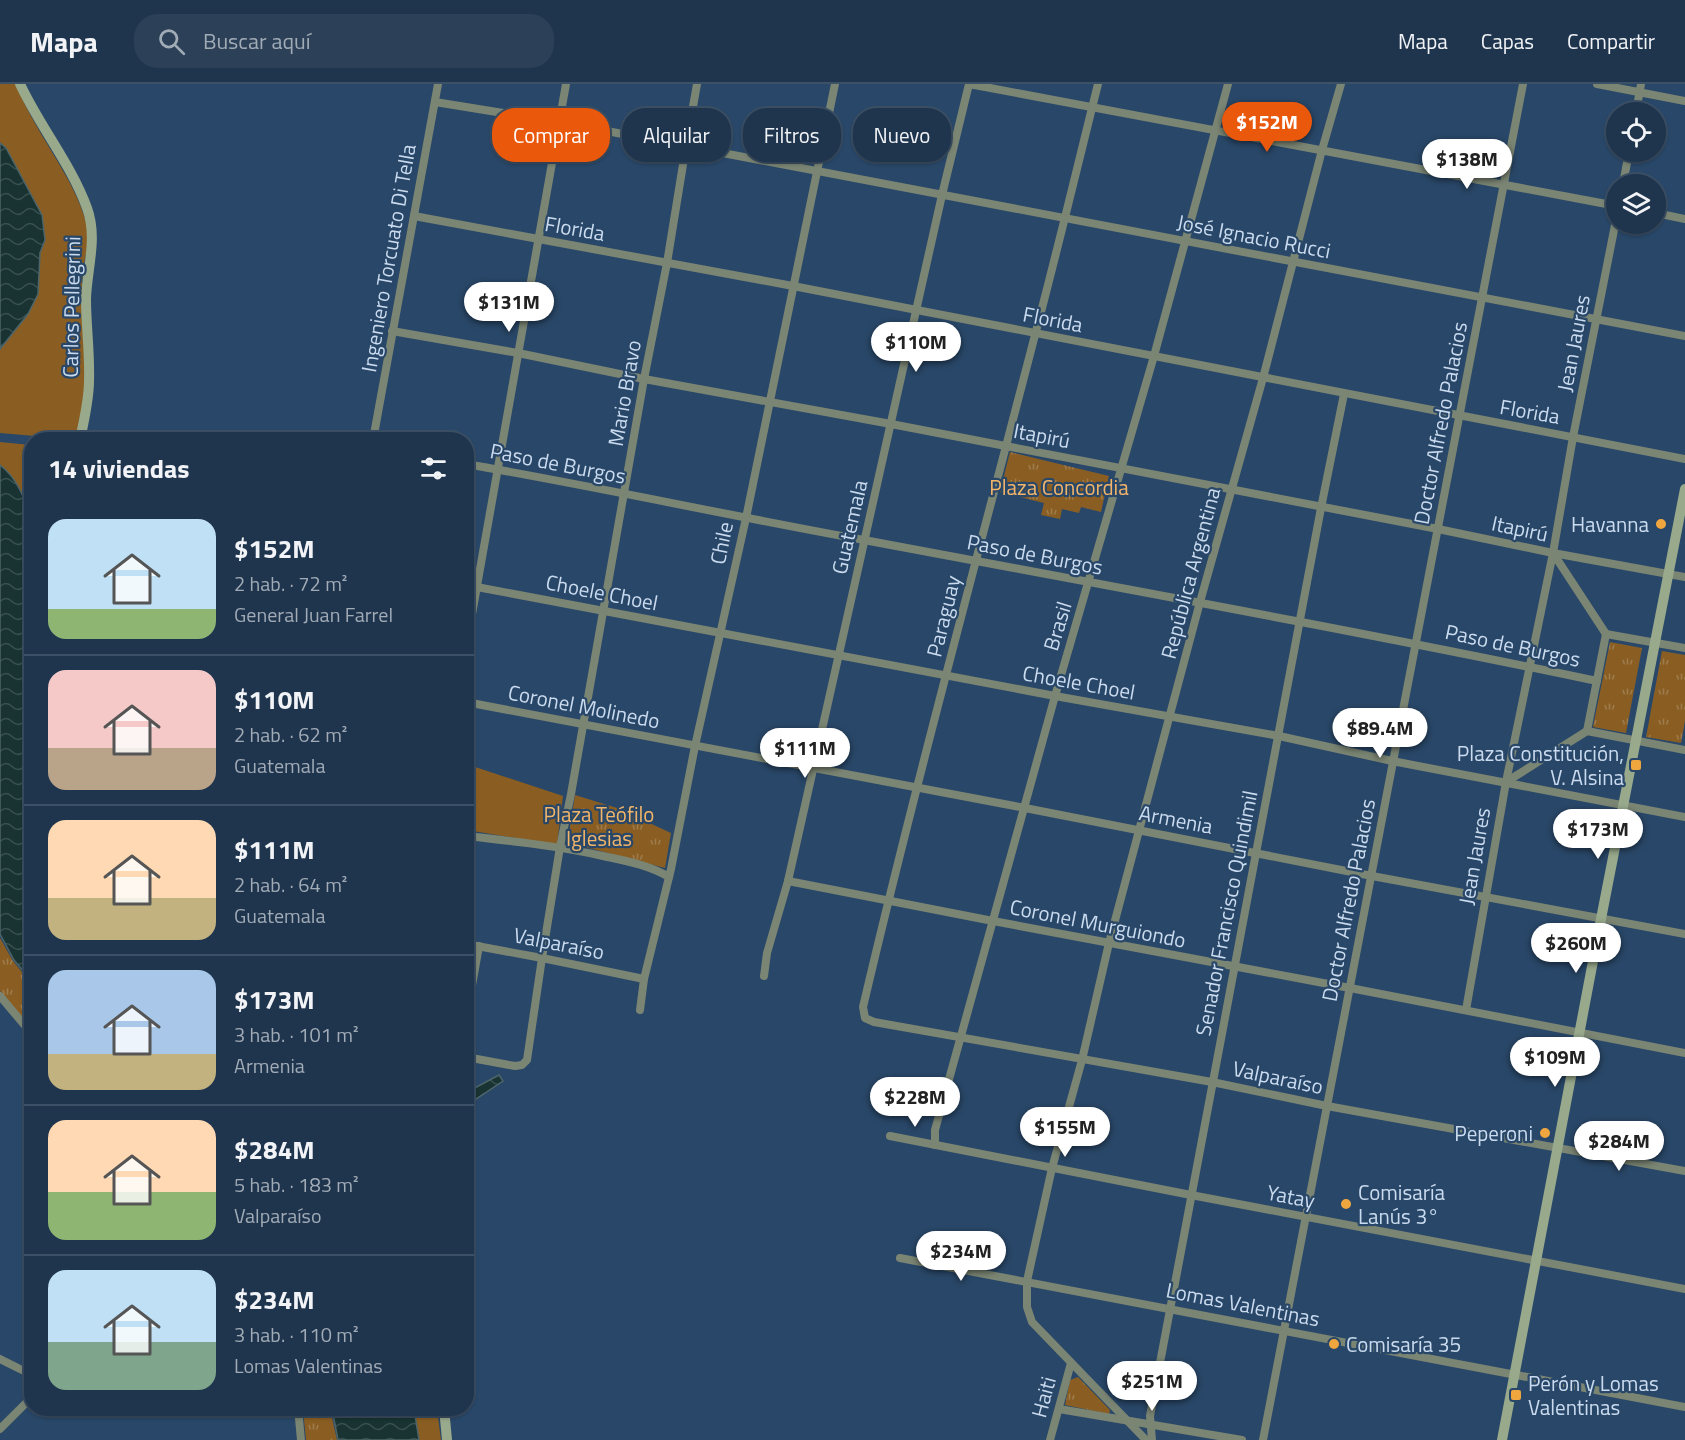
<!DOCTYPE html>
<html lang="es">
<head>
<meta charset="utf-8">
<style>
  body { margin:0; font-family:"Titillium Web",sans-serif; background:#2c4058; color:#f1f3f6; height:100vh; display:flex; flex-direction:column; font-size:22px; white-space:nowrap }
  * { box-sizing:border-box; margin:0 }
  p { font-size:20px; color:#a1abb6 }
  .icon { flex:none; width:33px; height:33px; fill:none; stroke:currentColor; stroke-width:2; stroke-linecap:round; stroke-linejoin:round }
  .map { position:relative; flex:1; overflow:hidden }
  .panel { position:absolute; left:24px; top:348px; width:450px; height:984px; display:flex; flex-direction:column; background:#1f354e; border-radius:24px; box-shadow:0 2px 4px #0004,0 0 0 2px #3c5066 }
  .panel>* { flex:none }
  .top-card { position:absolute; left:492px; top:24px; width:570px; height:54px; display:flex; gap:12px }
  .buttons { position:absolute; left:1606px; top:18px; display:grid; gap:12px }
  .buttons a { display:grid; place-items:center; width:60px; height:60px; border-radius:50%; background:#1f354e; box-shadow:0 2px 4px #0004,0 0 0 2px #3c5066; font-size:30px }
  .price { position:absolute; translate:-50% -51px; padding:0 14px; border-radius:21px; background:#fff; color:#222; font-size:20px; line-height:39px; filter:drop-shadow(0 2px 3px #0008) }
  .price::after { content:''; position:absolute; left:50%; top:36px; width:18px; height:14px; margin-left:-9px; background:inherit; clip-path:polygon(0 0,100% 0,50% 100%) }
  .price.selected { background:#ea580c; color:#fff }
  ul { padding:0; list-style:none }
  li { display:flex; align-items:center; gap:18px; height:150px; padding:0 24px }
  li+li { border-top:2px solid #3c5066 }
  li span { display:grid; place-items:center; flex:none; width:168px; height:120px; border-radius:18px; color:#555 }
  li>.icon { margin-inline-start:auto }
  span .icon { width:72px; height:72px; fill:#fffc; stroke-width:1 }
  li b { font-size:26px }
  h2 { display:flex; justify-content:space-between; align-items:center; height:72px; padding:0 24px; font-size:26px }
  .pill { padding:0 21px; border-radius:24px; background:#1f354e; box-shadow:0 2px 4px #0004,0 0 0 2px #3c5066; font-size:21px; line-height:54px }
  .pill.selected { background:#ea580c; color:#fff }
  header { display:flex; align-items:center; gap:36px; box-sizing:border-box; height:84px; padding:0 30px; background:#1f354e; border-bottom:2px solid #3c5066 }
  header strong { font-size:28px }
  nav { display:flex; gap:33px; margin-inline-start:auto; font-size:21px }
  .search { width:420px; height:54px; background:#2c4058; display:flex; align-items:center; gap:15px; box-sizing:border-box; padding:0 21px; border-radius:24px; color:#a1abb6; font-size:22px }
  .map>svg:first-child { display:block }
  .grass { fill:#8a5e22 }
  .park { fill:url(#park-tufts) }
  .water { fill:url(#water-waves); stroke:#4d656a; stroke-width:1.5 }
  .lines { fill:none; stroke-linecap:round; stroke-linejoin:round }
  .street { stroke:#7b8573; stroke-width:8 }
  .secondary { stroke:#98a98c; stroke-width:10 }
  .poi-dot { fill:#f0a63f; stroke:#294768; stroke-width:2 }
  .labels { text-anchor:middle; dominant-baseline:central; stroke-width:4.5; stroke-linejoin:round; paint-order:stroke }
  .street-label { font-size:21px; fill:#cadbef; stroke:#294768 }
  .park-label { font-size:21px; fill:#f2b569; stroke:#294768 }
  .poi-label { font-size:21px; fill:#cadbef; stroke:#294768; text-anchor:end }
</style>
</head>
<body>
<header>
<strong>Mapa</strong>
<div class="search"><svg class="icon" aria-label="search" viewBox="0 0 24 24"><circle cx="10" cy="10" r="6"/><path d="M15 15l6 6"/></svg>Buscar aquí</div>
<nav><a>Mapa</a><a>Capas</a><a>Compartir</a></nav>
</header>
<div class="map">
<svg width="1685" height="1356" viewBox="0 0 1685 1356">
  <defs>
    <pattern id="park-tufts" width="24" height="20" patternUnits="userSpaceOnUse" patternTransform="scale(1.5)"><rect width="24" height="20" fill="#8a5e22"/><path d="M3 7l-1-3M5 7V3M7 7l1-3M15 17l-1-3M17 17v-4M19 17l1-3" fill="none" stroke="#9e7c4d"/></pattern>
    <pattern id="water-waves" width="16" height="10" patternUnits="userSpaceOnUse" patternTransform="scale(1.5)"><rect width="16" height="10" fill="#183331"/><path d="M0 5q4-4 8 0t8 0" fill="none" stroke="#38504f"/></pattern>
  </defs>
  <rect width="100%" height="100%" fill="#294768"/>
  <g class="grass">
    <path d="M0 0H15C22 14 28 28 36 41 54 73 76 103 86 138 92 158 82 178 82 197 81 231 86 264 85 298 85 316 80 334 78 352L70 355 0 349V265L28 230 38 210 40 169 45 156 42 131 6 64 0 59Z"/>
    <path d="M0 358 31 361V431C23 412 16 394 0 381Z"/>
    <polygon points="466,680 563,712 557,761 467,746"/>
    <polygon points="414,1325 437,1325 441,1356 419,1356"/>
  </g>
  <g class="park">
    <polygon points="1010,368 1109,392 1101,428 1081,423 1079,429 1062,425 1060,435 1041,431 1044,419 1000,408"/>
    <polygon points="1610,558 1642,564 1626,649 1593,643"/>
    <polygon points="1662,567 1685,571 1685,637 1681,659 1646,653"/>
    <polygon points="575,711 617,724 671,749 665,784 570,759 568,756"/>
    <polygon points="0,854 13,877 31,899 31,946 0,907"/>
    <polygon points="1078,1293 1110,1326 1109,1330 1065,1321 1070,1296"/>
    <polygon points="303,1325 330,1325 337,1356 306,1356"/>
  </g>
  <g class="water">
    <polygon points="0,59 6,64 42,131 45,156 40,169 38,210 28,230 0,265"/>
    <path d="M0 381C17 394 23 412 31 431V896L14 876 0 850Z"/>
    <polygon points="499,991 503,997 476,1015 467,1018 467,1008"/>
    <polygon points="332,1325 414,1325 419,1356 338,1356"/>
  </g>
  <g class="lines">
    <g class="street">
      <polyline points="969,0 1617,122"/>
      <path d="M1098 0C1077 84 1057 168 1035 251 977 475 916 698 863 923L865 934 874 938 1212 998 1327 1022 1685 1087"/>
      <polyline points="1597,0 1685,17"/>
      <polyline points="435,18 559,38 686,62 1685,252"/>
      <polyline points="1636,28 1641,0"/>
      <polyline points="1623,100 1629,68"/>
      <polyline points="1656,129 1685,135"/>
      <polyline points="414,132 793,202 1685,375"/>
      <polyline points="392,247 518,269 644,295 891,340 1438,445 1553,469 1685,493"/>
      <polyline points="373,356 438,0"/>
      <path d="M466 380C599 403 731 432 864 456 1109 502 1353 546 1597 597"/>
      <polyline points="1553,469 1606,550"/>
      <polyline points="466,501 1055,612 1279,652 1392,677 1685,733"/>
      <polyline points="1606,550 1685,564"/>
      <polyline points="466,564 566,0"/>
      <polyline points="466,618 1025,724 1372,792 1685,850"/>
      <polyline points="1587,647 1685,666"/>
      <polyline points="1587,647 1606,550"/>
      <polyline points="1506,698 1587,647"/>
      <path d="M466 752C512 757 558 762 603 772 626 777 649 781 669 793"/>
      <polyline points="788,797 993,837 1350,904 1685,969"/>
      <polyline points="466,860 542,874 644,895"/>
      <polyline points="764,892 767,869 788,797 942,111 969,0"/>
      <polyline points="0,912 32,950"/>
      <polyline points="640,926 644,895 671,785 695,662 746,434 835,0"/>
      <polyline points="1466,926 1506,698 1553,469 1573,353 1617,131"/>
      <polyline points="466,935 479,862"/>
      <polyline points="466,973 515,982 522,981 527,976 542,874 560,763 571,710 644,295 667,179 686,62 697,0"/>
      <polyline points="890,1052 1191,1111 1685,1205"/>
      <polyline points="935,1061 935,1046 1055,612 1154,272 1228,0"/>
      <polyline points="900,1174 1685,1323"/>
      <polyline points="0,1275 32,1291"/>
      <polyline points="298,1324 301,1356"/>
      <polyline points="1059,1325 1242,1356"/>
      <polyline points="0,1345 32,1313"/>
      <polyline points="1050,1356 1071,1279"/>
      <polyline points="1146,1356 1032,1238 1027,1223 1027,1197 1052,1084 1082,976 1109,859 1200,518 1263,294 1322,66 1341,0"/>
      <polyline points="1152,1356 1150,1332 1321,424 1344,310"/>
      <path d="M1263 1356C1348 904 1438 452 1523 0"/>
    </g>
    <g class="secondary">
      <path d="M20 0C40 43 71 80 87 124 98 154 87 184 86 215 86 242 90 269 89 297 89 316 84 336 80 356"/>
      <polyline points="444,1324 447,1356"/>
      <polyline points="1502,1356 1601,835 1685,405"/>
    </g>
  </g>
  <g class="poi-dot">
    <circle cx="1661" cy="440" r="6"/>
    <rect x="1630" y="675" width="12" height="12" rx="3"/>
    <circle cx="1545" cy="1049" r="6"/>
    <circle cx="1346" cy="1120" r="6"/>
    <circle cx="1334" cy="1260" r="6"/>
    <rect x="1510" y="1305" width="12" height="12" rx="3"/>
  </g>
  <g class="labels">
    <g class="street-label">
      <text transform="translate(575 144) rotate(10)">Florida</text>
      <text transform="translate(1254 152) rotate(11)">José Ignacio Rucci</text>
      <text transform="translate(388 174) rotate(-80)">Ingeniero Torcuato Di Tella</text>
      <text transform="translate(71 223) rotate(-89)">Carlos Pellegrini</text>
      <text transform="translate(1053 235) rotate(11)">Florida</text>
      <text transform="translate(1573 259) rotate(-79)">Jean Jaures</text>
      <text transform="translate(624 309) rotate(-80)">Mario Bravo</text>
      <text transform="translate(1530 327) rotate(10)">Florida</text>
      <text transform="translate(1440 339) rotate(-79)">Doctor Alfredo Palacios</text>
      <text transform="translate(1042 351) rotate(11)">Itapirú</text>
      <text transform="translate(558 379) rotate(11)">Paso de Burgos</text>
      <text transform="translate(849 443) rotate(-77)">Guatemala</text>
      <text transform="translate(1520 444) rotate(12)">Itapirú</text>
      <text transform="translate(721 459) rotate(-78)">Chile</text>
      <text transform="translate(1035 470) rotate(11)">Paso de Burgos</text>
      <text transform="translate(1190 489) rotate(-75)">República Argentina</text>
      <text transform="translate(602 508) rotate(11)">Choele Choel</text>
      <text transform="translate(943 532) rotate(-76)">Paraguay</text>
      <text transform="translate(1057 542) rotate(-73)">Brasil</text>
      <text transform="translate(1513 561) rotate(12)">Paso de Burgos</text>
      <text transform="translate(1079 598) rotate(10)">Choele Choel</text>
      <text transform="translate(584 622) rotate(11)">Coronel Molinedo</text>
      <text transform="translate(1176 735) rotate(11)">Armenia</text>
      <text transform="translate(1474 772) rotate(-80)">Jean Jaures</text>
      <text transform="translate(1348 816) rotate(-79)">Doctor Alfredo Palacios</text>
      <text transform="translate(1226 829) rotate(-79)">Senador Francisco Quindimil</text>
      <text transform="translate(1098 839) rotate(11)">Coronel Murguiondo</text>
      <text transform="translate(559 859) rotate(11)">Valparaíso</text>
      <text transform="translate(1278 993) rotate(12)">Valparaíso</text>
      <text transform="translate(1291 1112) rotate(11)">Yatay</text>
      <text transform="translate(1243 1220) rotate(11)">Lomas Valentinas</text>
      <text transform="translate(1043 1313) rotate(-75)">Haiti</text>
    </g>
    <g class="park-label">
      <text x="1059" y="403">Plaza Concordia</text>
      <text x="599" y="730">Plaza Teófilo<tspan x="599" dy="24">Iglesias</tspan></text>
    </g>
    <g class="poi-label">
      <text x="1649" y="440">Havanna</text>
      <text x="1624" y="669">Plaza Constitución,<tspan x="1624" dy="24">V. Alsina</tspan></text>
      <text x="1533" y="1049">Peperoni</text>
      <text x="1358" y="1108" text-anchor="start">Comisaría<tspan x="1358" dy="24">Lanús 3°</tspan></text>
      <text x="1346" y="1260" text-anchor="start">Comisaría 35</text>
      <text x="1528" y="1299" text-anchor="start">Perón y Lomas<tspan x="1528" dy="24">Valentinas</tspan></text>
    </g>
  </g>
</svg>
<div class="buttons">
<a><svg class="icon" aria-label="locate" viewBox="0 0 24 24"><circle cx="12" cy="12" r="6"/><path d="M12 2v4M12 18v4M2 12h4M18 12h4"/></svg></a>
<a><svg class="icon" aria-label="layers" viewBox="0 0 24 24"><path d="M12 4l9 5-9 5-9-5zM3 14l9 5 9-5"/></svg></a>
</div>
<b class="price selected" style="left:1267px;top:69px">$152M</b>
<b class="price" style="left:1467px;top:106px">$138M</b>
<b class="price" style="left:509px;top:249px">$131M</b>
<b class="price" style="left:916px;top:289px">$110M</b>
<b class="price" style="left:1380px;top:675px">$89.4M</b>
<b class="price" style="left:805px;top:695px">$111M</b>
<b class="price" style="left:1598px;top:776px">$173M</b>
<b class="price" style="left:1576px;top:890px">$260M</b>
<b class="price" style="left:1555px;top:1004px">$109M</b>
<b class="price" style="left:915px;top:1044px">$228M</b>
<b class="price" style="left:1065px;top:1074px">$155M</b>
<b class="price" style="left:1619px;top:1088px">$284M</b>
<b class="price" style="left:961px;top:1198px">$234M</b>
<b class="price" style="left:1152px;top:1328px">$251M</b>
<div class="top-card">
<a class="pill selected">Comprar</a>
<a class="pill">Alquilar</a>
<a class="pill">Filtros</a>
<a class="pill">Nuevo</a>
</div>
<section class="panel">
<h2>14 viviendas<svg class="icon" aria-label="filters" viewBox="0 0 24 24"><path d="M4 7h16M4 17h16"/><circle cx="9" cy="7" r="2"/><circle cx="15" cy="17" r="2"/></svg></h2>
<ul>
<li><span style="background:linear-gradient(#bfe0f5 75%,#8fb573 0)"><svg class="icon" aria-label="home" viewBox="0 0 24 24"><path d="M3 11l9-7 9 7M6 9v11h12V9"/></svg></span><div><b>$152M</b><p>2 hab. · 72 m²</p><p>General Juan Farrel</p></div></li>
<li><span style="background:linear-gradient(#f6c9c9 65%,#b9a48a 0)"><svg class="icon" aria-label="home" viewBox="0 0 24 24"><path d="M3 11l9-7 9 7M6 9v11h12V9"/></svg></span><div><b>$110M</b><p>2 hab. · 62 m²</p><p>Guatemala</p></div></li>
<li><span style="background:linear-gradient(#ffd9b3 65%,#c2b280 0)"><svg class="icon" aria-label="home" viewBox="0 0 24 24"><path d="M3 11l9-7 9 7M6 9v11h12V9"/></svg></span><div><b>$111M</b><p>2 hab. · 64 m²</p><p>Guatemala</p></div></li>
<li><span style="background:linear-gradient(#a9c7e8 70%,#c2b280 0)"><svg class="icon" aria-label="home" viewBox="0 0 24 24"><path d="M3 11l9-7 9 7M6 9v11h12V9"/></svg></span><div><b>$173M</b><p>3 hab. · 101 m²</p><p>Armenia</p></div></li>
<li><span style="background:linear-gradient(#ffd9b3 60%,#8fb573 0)"><svg class="icon" aria-label="home" viewBox="0 0 24 24"><path d="M3 11l9-7 9 7M6 9v11h12V9"/></svg></span><div><b>$284M</b><p>5 hab. · 183 m²</p><p>Valparaíso</p></div></li>
<li><span style="background:linear-gradient(#bfe0f5 60%,#7fa58c 0)"><svg class="icon" aria-label="home" viewBox="0 0 24 24"><path d="M3 11l9-7 9 7M6 9v11h12V9"/></svg></span><div><b>$234M</b><p>3 hab. · 110 m²</p><p>Lomas Valentinas</p></div></li>
</ul>
</section>
</div>
</body>
</html>
